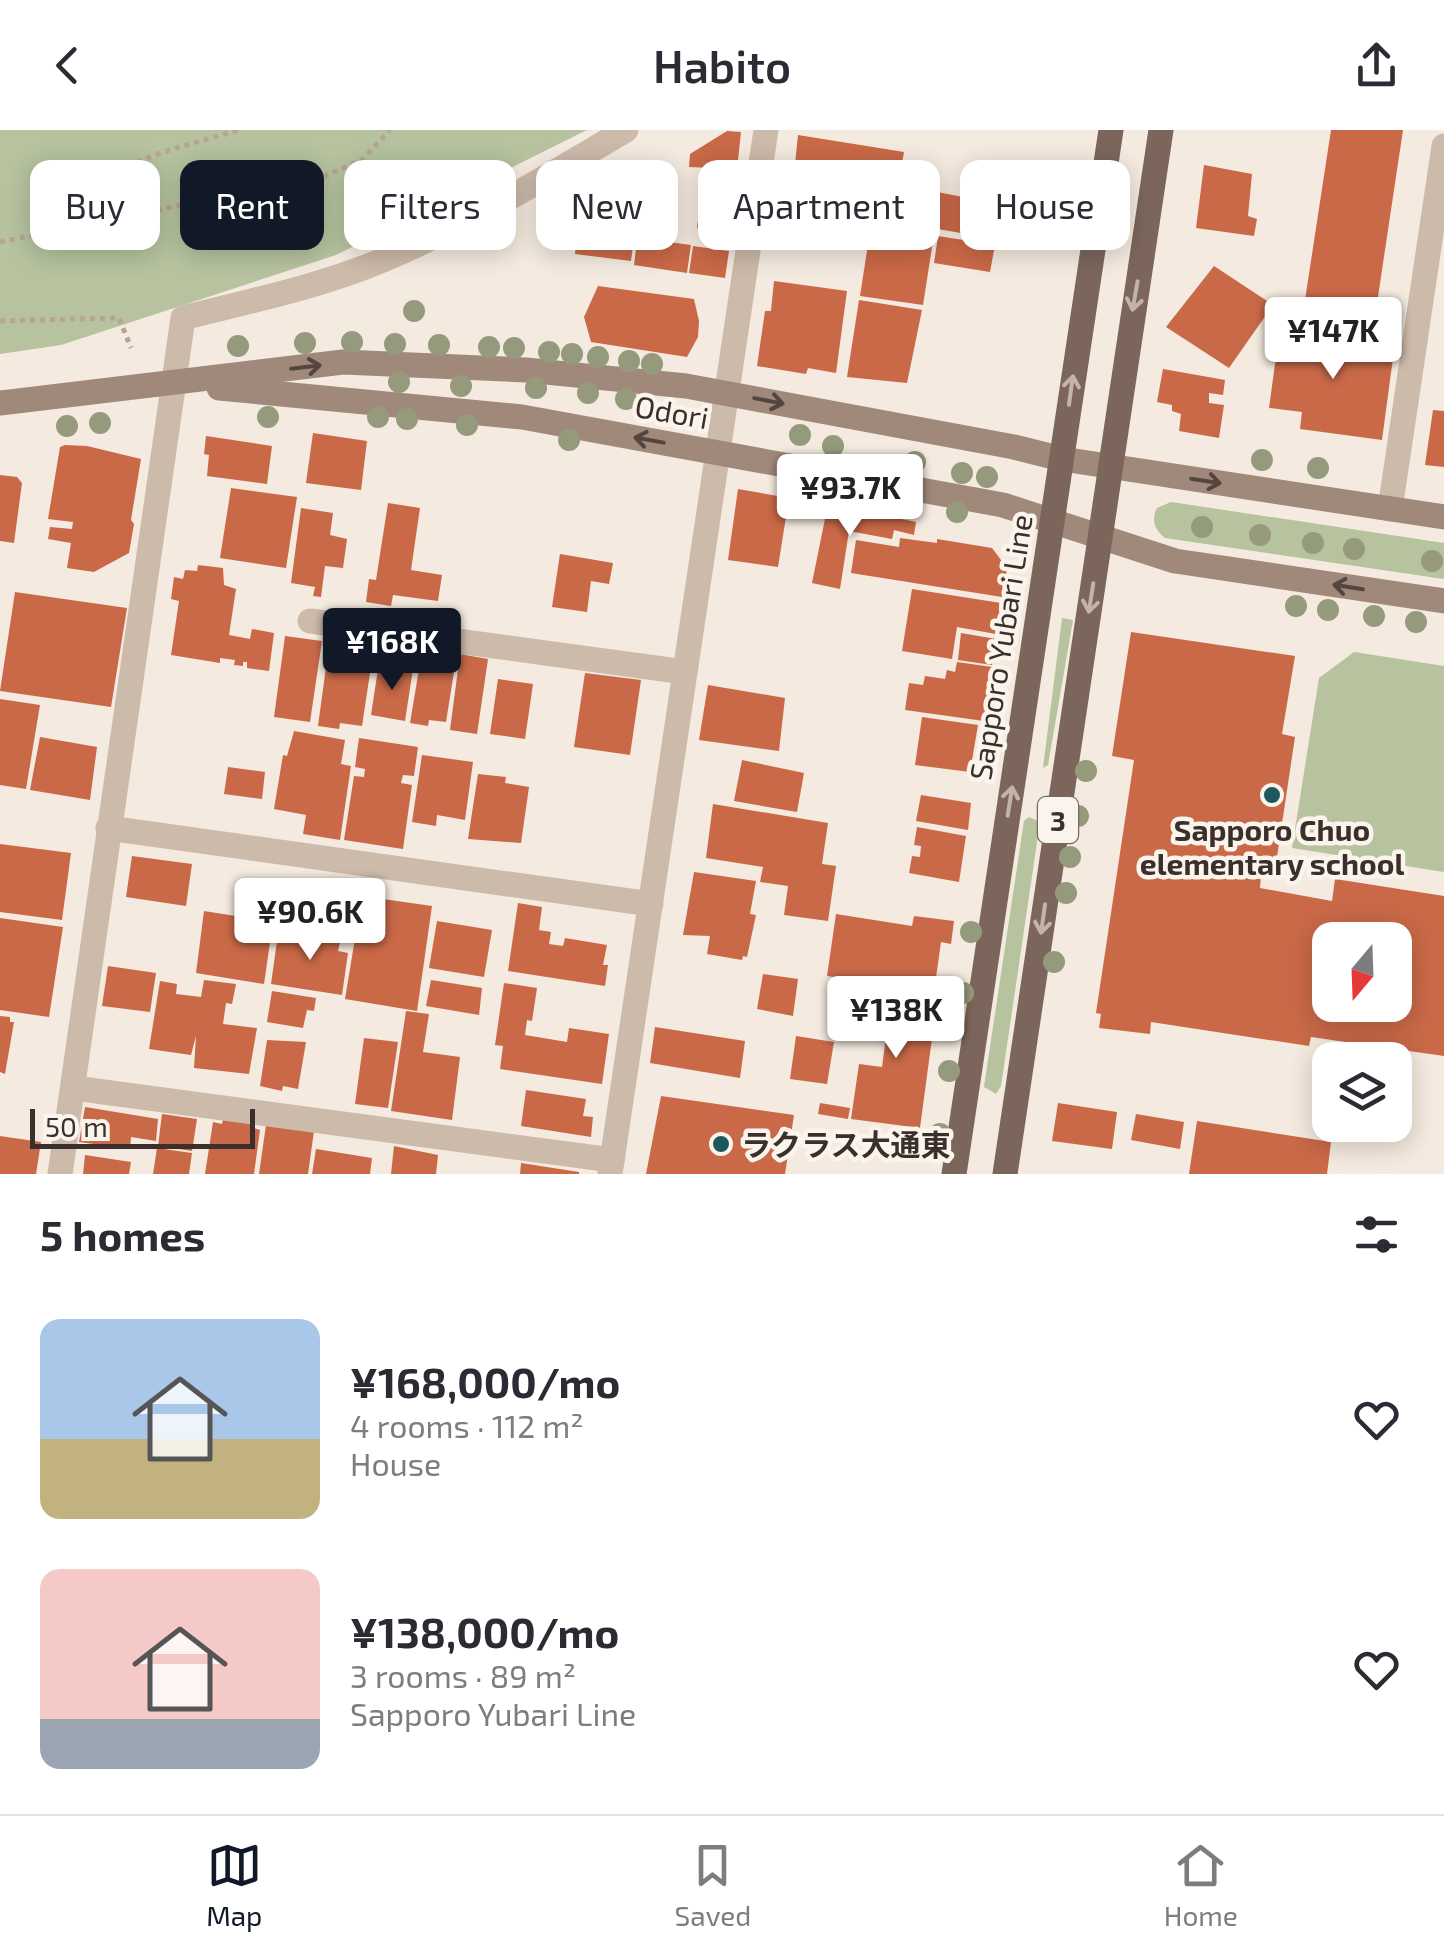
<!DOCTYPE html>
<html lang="en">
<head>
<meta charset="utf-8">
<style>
  body { margin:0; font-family:"Exo 2","Noto Sans JP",sans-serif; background:#f7f7f7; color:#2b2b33; height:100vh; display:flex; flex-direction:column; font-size:38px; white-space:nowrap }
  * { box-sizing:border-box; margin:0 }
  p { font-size:32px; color:#7c7c81 }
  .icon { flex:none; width:55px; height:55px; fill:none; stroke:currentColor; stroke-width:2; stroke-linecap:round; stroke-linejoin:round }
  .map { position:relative; height:1044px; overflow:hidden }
  .side { display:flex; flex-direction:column; background:#fff; flex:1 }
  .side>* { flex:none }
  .banner { position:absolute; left:30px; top:30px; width:1385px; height:90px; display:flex; gap:20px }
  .needle { width:65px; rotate:199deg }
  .controls { position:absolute; left:1312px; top:792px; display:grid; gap:20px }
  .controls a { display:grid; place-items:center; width:100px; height:100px; border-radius:20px; background:#fff; box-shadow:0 5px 25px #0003; font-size:50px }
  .scale { position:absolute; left:30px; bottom:25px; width:225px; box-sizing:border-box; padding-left:10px; border:5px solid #3a2f2a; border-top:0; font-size:28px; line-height:35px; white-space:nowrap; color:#3a2f2a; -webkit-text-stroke:8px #fbf4ec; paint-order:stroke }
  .price { position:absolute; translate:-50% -85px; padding:0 22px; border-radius:10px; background:#fff; color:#222; font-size:32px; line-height:65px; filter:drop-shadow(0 2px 5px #0008) }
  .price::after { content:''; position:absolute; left:50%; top:60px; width:30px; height:22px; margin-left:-15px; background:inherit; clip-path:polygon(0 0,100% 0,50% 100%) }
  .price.selected { background:#111827; color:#fff }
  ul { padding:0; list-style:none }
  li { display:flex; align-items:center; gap:30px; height:250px; padding:0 40px }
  li span { display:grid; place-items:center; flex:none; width:280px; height:200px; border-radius:20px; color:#555 }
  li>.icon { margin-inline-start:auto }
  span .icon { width:120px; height:120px; fill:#fffc; stroke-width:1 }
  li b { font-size:42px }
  h2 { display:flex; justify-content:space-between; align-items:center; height:120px; padding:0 40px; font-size:42px }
  .pill { padding:0 35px; border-radius:20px; background:#fff; box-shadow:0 5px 25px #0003; font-size:35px; line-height:90px }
  .pill.selected { background:#111827; color:#fff }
  header { display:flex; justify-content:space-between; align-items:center; height:130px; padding:0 40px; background:#fff; font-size:45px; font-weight:600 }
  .tabs { display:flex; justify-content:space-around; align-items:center; height:140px; border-top:2px solid #e1e1e2; background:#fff; font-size:28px; color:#7c7c81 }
  .tabs a { display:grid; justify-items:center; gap:5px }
  .tabs .selected { color:#111827 }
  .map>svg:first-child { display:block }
  .green { fill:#b6c39e }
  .building { fill:#c96948; fill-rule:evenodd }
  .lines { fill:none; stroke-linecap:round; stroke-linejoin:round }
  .path { stroke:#b8a494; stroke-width:5; stroke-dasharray:5 5; stroke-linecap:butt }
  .street { stroke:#ccbaaa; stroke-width:25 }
  .secondary { stroke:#a0897b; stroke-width:25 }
  .primary { stroke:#7c665b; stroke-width:25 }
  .tree { fill:#959a7d }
  .oneway { stroke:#c2b4ab }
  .oneway2 { stroke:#54463e }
  .poi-dot { fill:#1e575d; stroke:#fbf4ec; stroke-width:4 }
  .labels { text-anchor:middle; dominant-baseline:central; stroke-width:9; stroke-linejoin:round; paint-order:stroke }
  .shield { fill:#fbf4ec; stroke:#746a64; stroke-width:2.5 }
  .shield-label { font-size:28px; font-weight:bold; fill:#3a2f2a }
  .street-label { font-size:30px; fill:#3a2f2a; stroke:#fbf4ec }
  .poi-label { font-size:30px; font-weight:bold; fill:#3a2f2a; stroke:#fbf4ec }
</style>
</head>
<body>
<header><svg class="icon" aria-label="back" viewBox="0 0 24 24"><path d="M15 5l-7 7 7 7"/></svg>Habito<svg class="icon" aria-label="share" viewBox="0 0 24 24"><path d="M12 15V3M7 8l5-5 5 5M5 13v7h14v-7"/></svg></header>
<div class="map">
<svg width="1444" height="1044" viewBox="0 0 1444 1044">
  <rect width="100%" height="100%" fill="#f4eadf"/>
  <g class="green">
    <polygon points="0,0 587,0 336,125 61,215 0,224"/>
    <path d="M1171 372 1444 413V449L1165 408C1154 400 1151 389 1157 378Z"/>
    <polygon points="1062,488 1073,490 1048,635 1043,638"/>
    <polygon points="1354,522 1444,536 1444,742 1292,718 1319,548"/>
    <polygon points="1029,687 1040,692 1001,956 996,964 984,957 1024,691"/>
  </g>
  <g class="building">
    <polygon points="1331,0 1403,0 1376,180 1305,170"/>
    <polygon points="727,1 741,2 737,39 689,37 690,24"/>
    <polygon points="798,5 904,22 895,71 900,55 1016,77 1013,93 1026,114 791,74"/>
    <polygon points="1204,35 1252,44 1248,86 1257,89 1254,106 1196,98"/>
    <polygon points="704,42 736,47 730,102 697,98"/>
    <polygon points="579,87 636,93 631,131 575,124"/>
    <polygon points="871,95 934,105 923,175 860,166"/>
    <polygon points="938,106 995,115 990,142 934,133"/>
    <polygon points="654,110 691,115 687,143 634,135 637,111 654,114"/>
    <polygon points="693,116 729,121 725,148 689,143"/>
    <polygon points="1214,136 1273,175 1229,238 1166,197"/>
    <polygon points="774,151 847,161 836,243 808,238 806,244 757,236 765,181 771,181"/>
    <polygon points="598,156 694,169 699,191 698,207 687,227 591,212 584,187"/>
    <polygon points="859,170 922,180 907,253 847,247"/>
    <polygon points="1280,197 1395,213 1382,310 1300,299 1302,282 1269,278"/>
    <polygon points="1163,239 1225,250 1223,265 1209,263 1209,273 1224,275 1219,308 1179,301 1181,284 1172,281 1172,275 1157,272"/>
    <polygon points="1433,280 1444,281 1444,337 1425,335"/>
    <polygon points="313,303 367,311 361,360 306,353"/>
    <polygon points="206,306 272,316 267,354 207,346 209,325 204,324"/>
    <polygon points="65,315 87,316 141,329 131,390 134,394 129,423 94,442 67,438 71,413 48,409 50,397 72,399 73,392 48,389 60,317"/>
    <polygon points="0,345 17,347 22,353 14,413 0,411"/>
    <polygon points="231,358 297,367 286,438 220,428"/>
    <polygon points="738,359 789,368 778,437 728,430"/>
    <polygon points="388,373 420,378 411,440 442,445 438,471 393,465 391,476 366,472 369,449 376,450"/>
    <polygon points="828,374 916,392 914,405 894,400 892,409 849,401 840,459 812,453"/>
    <polygon points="301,378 333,383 330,405 347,409 343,438 325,436 321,467 313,466 315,457 291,453"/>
    <polygon points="900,408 937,413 937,409 992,418 1007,438 1002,467 851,443 856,410 899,417"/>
    <polygon points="560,424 613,433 609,454 591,451 587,482 552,477"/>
    <polygon points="198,435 223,438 224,455 236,459 229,505 250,509 252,499 274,503 269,541 247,538 247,532 243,532 243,536 234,535 235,530 220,528 220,533 171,525 179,471 171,469 174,447 183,449 185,440 197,441"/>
    <polygon points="912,459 1001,473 996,504 957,497 952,529 902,521"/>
    <polygon points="15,462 127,478 111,577 0,561"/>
    <path d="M1131 502 1295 526 1282 604 1295 607 1274 747 1261 745 1260 758 1332 771 1335 749 1444 766V926L1311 907 1309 916 1151 892 1150 904 1099 898 1101 884 1096 883 1134 630 1112 626ZM1330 810H1395V875H1330Z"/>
    <polygon points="961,503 996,509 992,535 958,530"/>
    <polygon points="336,504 375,510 362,596 340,593 339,599 318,596 330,508 335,509"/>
    <polygon points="285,506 322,511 310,592 274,587"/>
    <polygon points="460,524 488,529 477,604 450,600"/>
    <polygon points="957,532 992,537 984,591 905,580 909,553 923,555 925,546 945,549 947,540 955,542"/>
    <polygon points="396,536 413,539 405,591 371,585 378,539 395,541"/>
    <polygon points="419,539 454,542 446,592 429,590 428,596 410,593"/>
    <polygon points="585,543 641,550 630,625 574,617"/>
    <polygon points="498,549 533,554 525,609 490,604"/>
    <polygon points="708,555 785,568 779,621 699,610"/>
    <polygon points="0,569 40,575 26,659 0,655"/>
    <polygon points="922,587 978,595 970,642 915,635"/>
    <polygon points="294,601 345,610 341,634 351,636 340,710 303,704 306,685 274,679 283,625 287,626"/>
    <polygon points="40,607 97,617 90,670 30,660"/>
    <polygon points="359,608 418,617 414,646 403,645 401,653 412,655 403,719 344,710 354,646 364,647 365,639 355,637"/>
    <polygon points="422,625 473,632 465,690 437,685 436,696 412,692"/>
    <polygon points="742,630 804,643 797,682 734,671"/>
    <polygon points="228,637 265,642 262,669 224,664"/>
    <polygon points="478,644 506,647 505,653 529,657 521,713 468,709"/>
    <polygon points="921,665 971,673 968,700 916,691"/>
    <polygon points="713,674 828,693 822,734 836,736 828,791 784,785 788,756 760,752 763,737 706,728"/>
    <polygon points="917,697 966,706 959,752 909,743 912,726 920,727 921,716 914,715"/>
    <polygon points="0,714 71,723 62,790 0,782"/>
    <polygon points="132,726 192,734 186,776 126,767"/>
    <polygon points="694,742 756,751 750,784 756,785 747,827 743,826 742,830 707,824 710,806 683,805"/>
    <polygon points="362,766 432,776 417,881 345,869"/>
    <polygon points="518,773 542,777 539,800 551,802 549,814 563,816 565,808 607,815 603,835 608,835 605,856 508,841"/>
    <polygon points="204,781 273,792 264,854 196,843"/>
    <polygon points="836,784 912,796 914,786 954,791 951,814 941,812 934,862 827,846"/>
    <polygon points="0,788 63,797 49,887 0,880"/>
    <polygon points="437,791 492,800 484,847 429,838"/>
    <polygon points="289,801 341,808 338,821 348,823 342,865 271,854 277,811 288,813"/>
    <polygon points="108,836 156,843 150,882 102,876"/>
    <polygon points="763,844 798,849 793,886 757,879"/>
    <polygon points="204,850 236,854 232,874 226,873 223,894 257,898 249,944 194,938 196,906 191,925 149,919 160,851 177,854 176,864 201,867"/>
    <polygon points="431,850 482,858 479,885 426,876"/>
    <polygon points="504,853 537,858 532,891 527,890 525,905 567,912 569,898 609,904 602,954 500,939 503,916 495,915"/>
    <polygon points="272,861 316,868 314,881 307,880 303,898 267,892"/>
    <polygon points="868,861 937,871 920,998 851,989 859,934 882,937 887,900 862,896"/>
    <polygon points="406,881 429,884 423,922 460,927 452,990 391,981"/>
    <polygon points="0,886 10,887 10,892 14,892 5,944 0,942"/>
    <polygon points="655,897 745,911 740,948 650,933"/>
    <polygon points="796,906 834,912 827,954 790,949"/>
    <polygon points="364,908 398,912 388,978 355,974"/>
    <polygon points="267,910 306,912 298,959 283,956 282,961 260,956"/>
    <polygon points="526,960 586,969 583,986 593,987 591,1007 521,996"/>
    <polygon points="661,966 794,985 785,1044 646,1044"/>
    <polygon points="820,973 850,978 848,989 818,984"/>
    <polygon points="1058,973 1117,982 1112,1019 1052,1011"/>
    <polygon points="85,977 158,989 156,1011 131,1007 130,1019 79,1012"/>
    <polygon points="162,984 197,989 192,1021 158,1016"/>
    <polygon points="1136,984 1184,992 1180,1019 1131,1010"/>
    <polygon points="223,989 254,994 254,998 260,1000 254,1044 205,1044 213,992 222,994"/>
    <polygon points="1197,991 1331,1012 1327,1044 1189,1044"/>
    <polygon points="266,995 314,1001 308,1044 259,1044"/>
    <polygon points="0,1006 41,1012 36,1044 0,1044"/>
    <polygon points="394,1016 438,1025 436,1044 391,1044"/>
    <polygon points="157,1018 192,1023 189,1044 153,1044"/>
    <polygon points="316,1019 372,1028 370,1044 312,1044"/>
    <polygon points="85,1025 131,1032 129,1044 83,1044"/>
    <polygon points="521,1033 579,1042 579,1044 520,1044"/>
  </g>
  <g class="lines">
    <g class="path">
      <path d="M52 99C62 88 72 73 84 63 126 28 188 15 239 0"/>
      <polyline points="0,112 325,46 363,29 390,0"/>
      <polyline points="0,191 119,188 131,218"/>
    </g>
    <g class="street">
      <polyline points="1390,379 1444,16"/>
      <polyline points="310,491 685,542"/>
      <polyline points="108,698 651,774"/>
      <polyline points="74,958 612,1030"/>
      <path d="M60 1044 183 188C250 171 319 157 383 130 468 94 547 47 626 0"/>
      <polyline points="610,1044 766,0"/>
    </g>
    <g class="secondary">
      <polyline points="219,258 522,287 1003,375 1175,431 1444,471"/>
      <polyline points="0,273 343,232 526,240 686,256 1014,317 1062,329 1444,387"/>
    </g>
    <g class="primary">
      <polyline points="954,1044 1111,0"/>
      <polyline points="1005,1044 1161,0"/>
    </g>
  </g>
  <g class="tree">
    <circle cx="414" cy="181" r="11"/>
    <circle cx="352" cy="212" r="11"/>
    <circle cx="305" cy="213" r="11"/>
    <circle cx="395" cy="214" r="11"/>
    <circle cx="439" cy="215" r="11"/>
    <circle cx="238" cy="216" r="11"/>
    <circle cx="489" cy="217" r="11"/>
    <circle cx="514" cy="218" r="11"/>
    <circle cx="549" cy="222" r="11"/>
    <circle cx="572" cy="224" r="11"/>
    <circle cx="598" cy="227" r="11"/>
    <circle cx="629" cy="231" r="11"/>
    <circle cx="652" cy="234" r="11"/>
    <circle cx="399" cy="252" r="11"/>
    <circle cx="461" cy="256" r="11"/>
    <circle cx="536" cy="258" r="11"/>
    <circle cx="588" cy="263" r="11"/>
    <circle cx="626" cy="269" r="11"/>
    <circle cx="268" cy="287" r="11"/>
    <circle cx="378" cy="287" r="11"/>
    <circle cx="407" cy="289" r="11"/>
    <circle cx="100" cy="293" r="11"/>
    <circle cx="467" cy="295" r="11"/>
    <circle cx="67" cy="296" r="11"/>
    <circle cx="800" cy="305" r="11"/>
    <circle cx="569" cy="310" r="11"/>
    <circle cx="833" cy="316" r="11"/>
    <circle cx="1262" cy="330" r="11"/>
    <circle cx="915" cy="332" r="11"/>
    <circle cx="1318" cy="338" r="11"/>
    <circle cx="962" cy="343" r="11"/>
    <circle cx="987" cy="347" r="11"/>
    <circle cx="957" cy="382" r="11"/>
    <circle cx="1202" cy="397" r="11"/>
    <circle cx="1260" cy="405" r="11"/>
    <circle cx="1313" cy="413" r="11"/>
    <circle cx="1354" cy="419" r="11"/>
    <circle cx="1432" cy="431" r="11"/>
    <circle cx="1296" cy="476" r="11"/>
    <circle cx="1328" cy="480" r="11"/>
    <circle cx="1374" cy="486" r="11"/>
    <circle cx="1416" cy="492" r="11"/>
    <circle cx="1086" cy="641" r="11"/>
    <circle cx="1078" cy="686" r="11"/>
    <circle cx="1070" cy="727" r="11"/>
    <circle cx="1066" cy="763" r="11"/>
    <circle cx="971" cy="802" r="11"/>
    <circle cx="1054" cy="832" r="11"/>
    <circle cx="963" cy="863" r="11"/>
    <circle cx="949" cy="941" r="11"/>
    <circle cx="940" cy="1004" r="11"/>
  </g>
  <defs><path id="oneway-shaft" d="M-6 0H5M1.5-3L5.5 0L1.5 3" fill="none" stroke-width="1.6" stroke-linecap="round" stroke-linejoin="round" transform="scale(2.5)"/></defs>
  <g class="oneway">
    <use href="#oneway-shaft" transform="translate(1135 166) rotate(100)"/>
    <use href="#oneway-shaft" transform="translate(1071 260) rotate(-82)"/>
    <use href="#oneway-shaft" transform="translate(1091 468) rotate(99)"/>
    <use href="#oneway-shaft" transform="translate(1010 671) rotate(-81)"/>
    <use href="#oneway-shaft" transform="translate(1043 789) rotate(98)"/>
  </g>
  <g class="oneway2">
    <use href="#oneway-shaft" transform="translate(306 237) rotate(-7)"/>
    <use href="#oneway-shaft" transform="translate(769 271) rotate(11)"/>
    <use href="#oneway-shaft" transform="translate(649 310) rotate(-170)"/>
    <use href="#oneway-shaft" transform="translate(1206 351) rotate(9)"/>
    <use href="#oneway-shaft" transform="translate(1348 457) rotate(-171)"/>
  </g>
  <g class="poi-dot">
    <circle cx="1272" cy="665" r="10"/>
    <circle cx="721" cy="1014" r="10"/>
  </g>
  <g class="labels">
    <rect class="shield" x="1038" y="667" width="40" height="46" rx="8"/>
    <g class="shield-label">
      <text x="1058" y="690">3</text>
    </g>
    <g class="street-label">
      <text transform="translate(672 281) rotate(10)">Odori</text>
      <text transform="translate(1000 517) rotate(-81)">Sapporo Yubari Line</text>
    </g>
    <g class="poi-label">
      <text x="1272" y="699">Sapporo Chuo<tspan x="1272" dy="34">elementary school</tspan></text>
      <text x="741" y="1014" text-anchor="start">ラクラス大通東</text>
    </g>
  </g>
</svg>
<div class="controls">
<a><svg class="needle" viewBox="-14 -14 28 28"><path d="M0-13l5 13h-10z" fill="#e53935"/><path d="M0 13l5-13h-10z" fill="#7c7c81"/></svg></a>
<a><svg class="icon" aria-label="layers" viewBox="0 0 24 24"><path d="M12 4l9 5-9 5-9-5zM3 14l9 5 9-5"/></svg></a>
</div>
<div class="scale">50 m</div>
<b class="price" style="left:1333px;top:252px">¥147K</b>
<b class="price" style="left:850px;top:409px">¥93.7K</b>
<b class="price selected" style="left:392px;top:563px">¥168K</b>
<b class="price" style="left:310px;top:833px">¥90.6K</b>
<b class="price" style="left:896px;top:931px">¥138K</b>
<div class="banner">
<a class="pill">Buy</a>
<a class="pill selected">Rent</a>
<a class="pill">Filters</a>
<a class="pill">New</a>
<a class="pill">Apartment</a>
<a class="pill">House</a>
</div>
</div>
<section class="side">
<h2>5 homes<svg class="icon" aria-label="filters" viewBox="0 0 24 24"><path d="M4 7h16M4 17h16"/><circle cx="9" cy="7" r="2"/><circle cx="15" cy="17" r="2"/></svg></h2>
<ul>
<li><span style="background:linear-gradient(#a9c7e8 60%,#c2b280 0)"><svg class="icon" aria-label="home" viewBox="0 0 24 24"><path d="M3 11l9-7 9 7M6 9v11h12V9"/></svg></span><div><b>¥168,000/mo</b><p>4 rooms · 112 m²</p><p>House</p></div><svg class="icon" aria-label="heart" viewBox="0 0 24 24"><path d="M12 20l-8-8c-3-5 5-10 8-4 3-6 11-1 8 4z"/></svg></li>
<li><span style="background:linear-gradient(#f6c9c9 75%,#9aa5b1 0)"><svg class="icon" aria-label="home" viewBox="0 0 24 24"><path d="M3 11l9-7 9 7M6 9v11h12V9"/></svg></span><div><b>¥138,000/mo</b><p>3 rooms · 89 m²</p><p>Sapporo Yubari Line</p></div><svg class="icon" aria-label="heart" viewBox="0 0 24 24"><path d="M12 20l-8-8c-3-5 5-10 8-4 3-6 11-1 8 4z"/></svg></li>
</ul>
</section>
<nav class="tabs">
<a class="selected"><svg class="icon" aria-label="map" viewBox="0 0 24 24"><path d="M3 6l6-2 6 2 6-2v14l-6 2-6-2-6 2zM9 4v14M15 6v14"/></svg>Map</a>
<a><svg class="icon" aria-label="saved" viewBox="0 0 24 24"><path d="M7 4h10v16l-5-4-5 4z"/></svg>Saved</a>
<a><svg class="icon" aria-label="home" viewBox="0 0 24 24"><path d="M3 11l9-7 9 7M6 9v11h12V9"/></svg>Home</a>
</nav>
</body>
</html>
